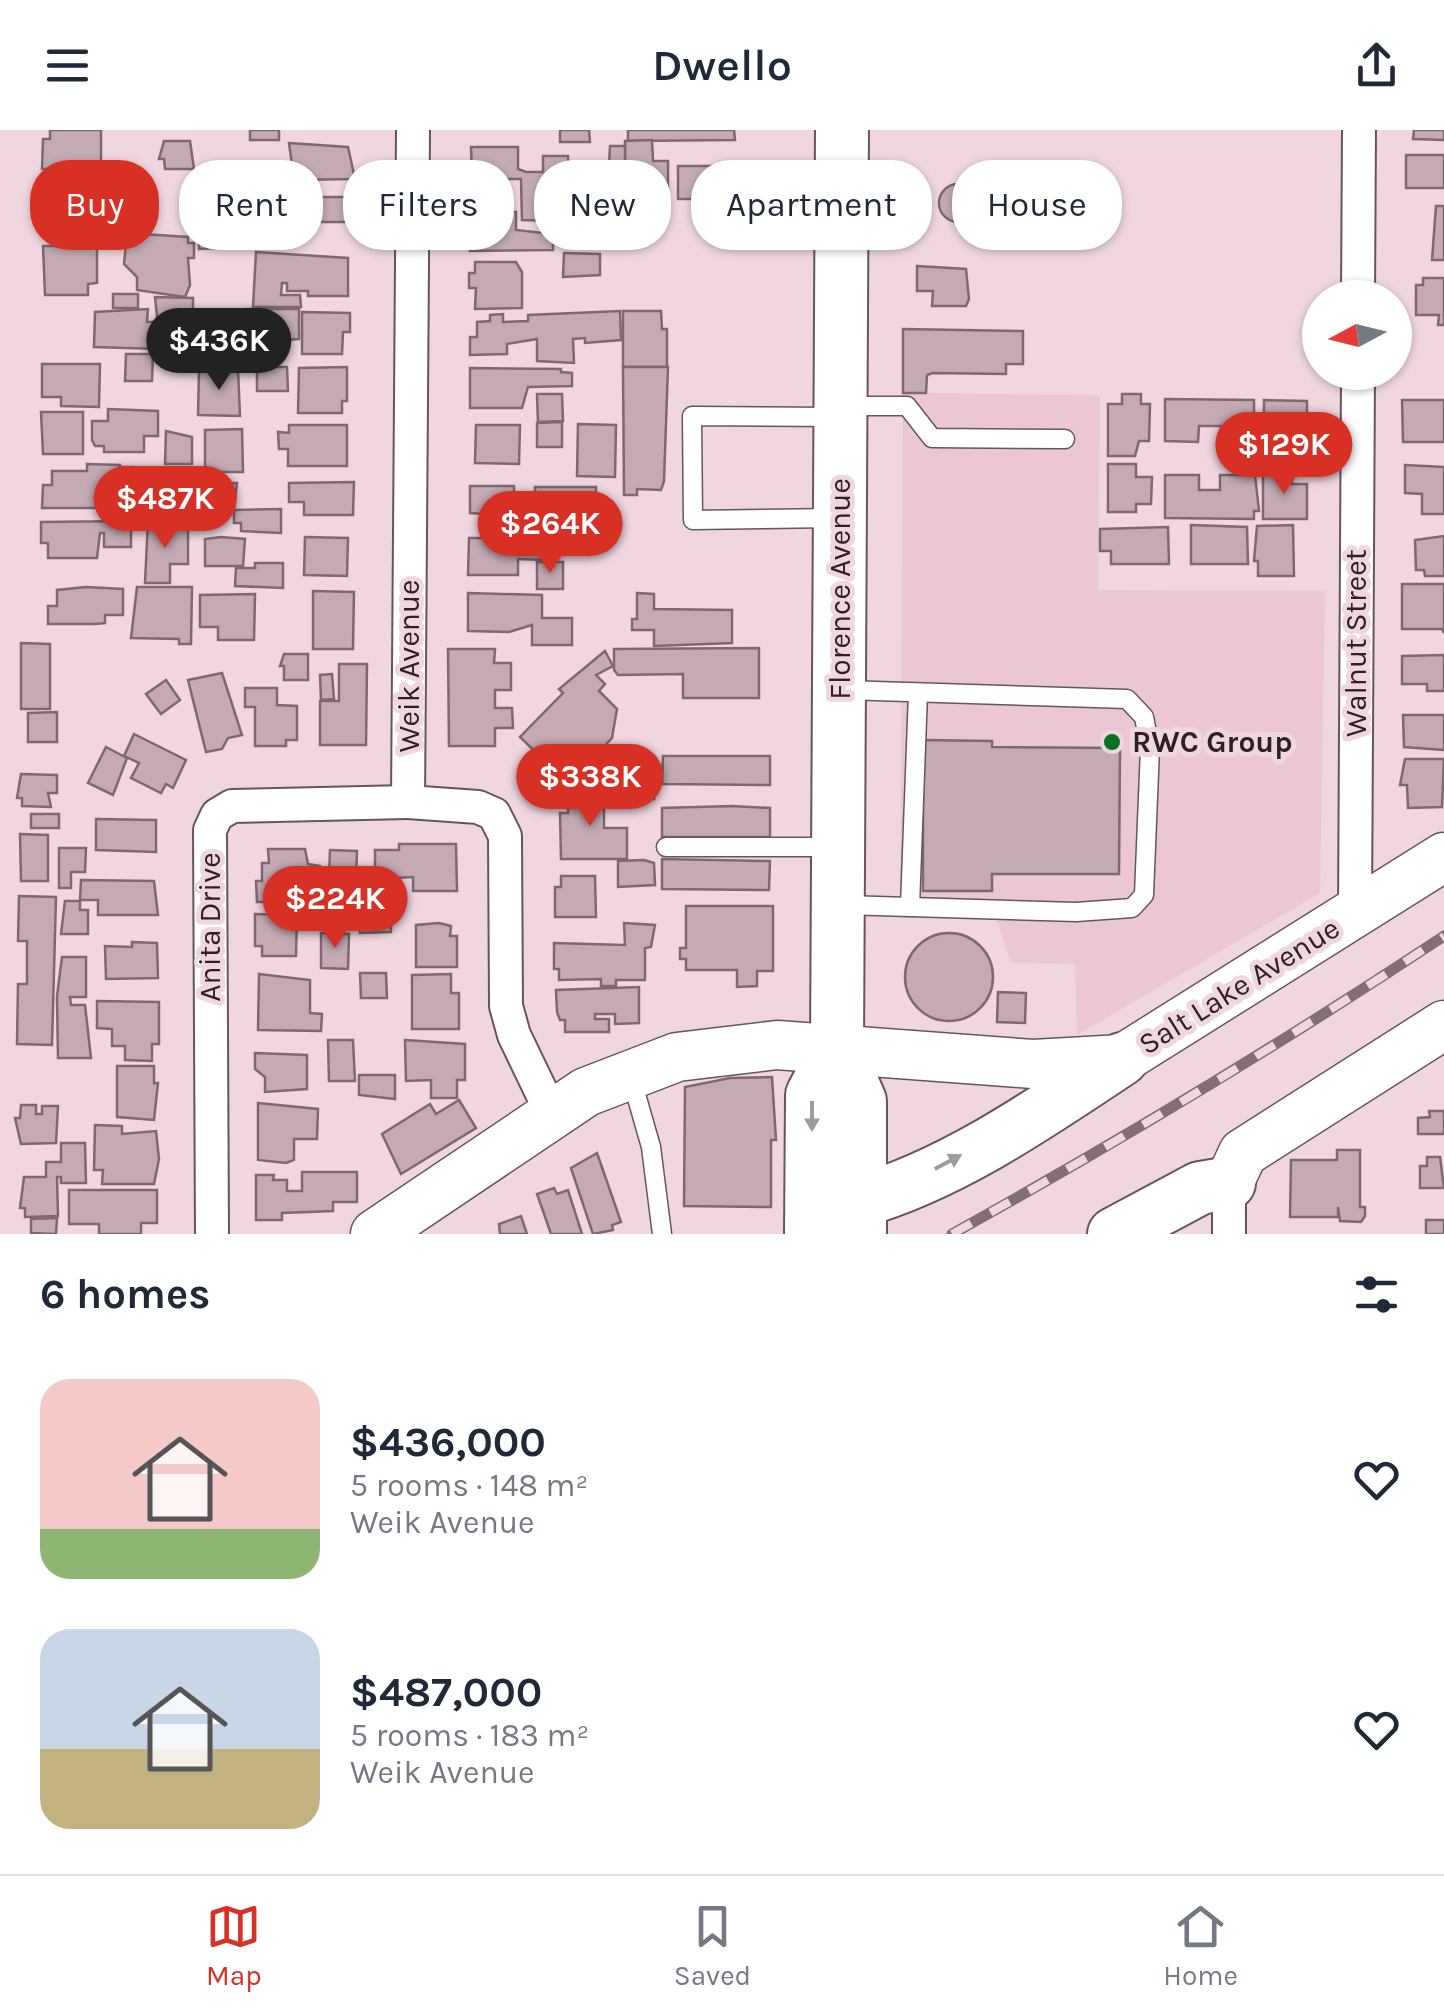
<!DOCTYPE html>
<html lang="en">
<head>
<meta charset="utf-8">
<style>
  body { margin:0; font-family:Karla,sans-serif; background:#f2f2f3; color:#1f2937; height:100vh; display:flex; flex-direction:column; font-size:38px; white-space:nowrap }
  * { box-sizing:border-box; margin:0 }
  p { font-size:32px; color:#747a83 }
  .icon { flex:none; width:55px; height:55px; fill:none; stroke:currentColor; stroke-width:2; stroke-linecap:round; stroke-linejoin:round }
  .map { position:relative; height:1104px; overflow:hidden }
  .drawer { display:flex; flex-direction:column; background:#fff; flex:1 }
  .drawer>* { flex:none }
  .top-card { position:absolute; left:30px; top:30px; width:1385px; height:90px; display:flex; gap:20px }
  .needle { width:65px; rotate:263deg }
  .controls { position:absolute; left:1302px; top:150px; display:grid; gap:20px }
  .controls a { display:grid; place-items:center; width:110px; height:110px; border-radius:50%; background:#fff; box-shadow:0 2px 8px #0004; font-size:50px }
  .price { position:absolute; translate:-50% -85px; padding:0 22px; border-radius:35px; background:#d93025; color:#fff; font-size:32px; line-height:65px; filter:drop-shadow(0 2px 5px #0008) }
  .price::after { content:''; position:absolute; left:50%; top:60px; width:30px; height:22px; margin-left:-15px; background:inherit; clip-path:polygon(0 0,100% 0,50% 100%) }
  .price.on { background:#222; color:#fff }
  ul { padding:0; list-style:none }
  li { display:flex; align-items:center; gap:30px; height:250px; padding:0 40px }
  li span { display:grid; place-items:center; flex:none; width:280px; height:200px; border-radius:30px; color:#555 }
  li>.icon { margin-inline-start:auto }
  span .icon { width:120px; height:120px; fill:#fffc; stroke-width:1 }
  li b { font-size:42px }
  h2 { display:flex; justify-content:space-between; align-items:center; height:120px; padding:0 40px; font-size:42px }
  .pill { padding:0 35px; border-radius:40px; background:#fff; box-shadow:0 2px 8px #0004; font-size:35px; line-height:90px }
  .pill.on { background:#d93025; color:#fff }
  header { display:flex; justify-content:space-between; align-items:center; height:130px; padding:0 40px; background:#fff; font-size:45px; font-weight:600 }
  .tabs { display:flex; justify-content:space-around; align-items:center; height:140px; border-top:2px solid #e0e1e3; background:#fff; font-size:28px; color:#747a83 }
  .tabs a { display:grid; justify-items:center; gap:5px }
  .tabs .on { color:#d93025 }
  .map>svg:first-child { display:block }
  .built { fill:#eac7d3 }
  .building { fill:#c4abb3; stroke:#7f6870; stroke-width:2.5 }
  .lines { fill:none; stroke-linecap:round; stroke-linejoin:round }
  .lane-casing { stroke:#6a545c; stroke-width:21 }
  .street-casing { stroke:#6a545c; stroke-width:36 }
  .secondary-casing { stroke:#6a545c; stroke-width:51 }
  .primary-casing { stroke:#6a545c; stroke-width:56 }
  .lane { stroke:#fff; stroke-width:18 }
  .street { stroke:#fff; stroke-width:32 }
  .secondary { stroke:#fff; stroke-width:48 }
  .primary { stroke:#fff; stroke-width:52 }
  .rail-casing { stroke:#806f74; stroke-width:11 }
  .rail { stroke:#f0d6df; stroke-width:8; stroke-dasharray:22; stroke-linecap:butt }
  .oneway { fill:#a09c9d }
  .poi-dot { fill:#077122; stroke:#f0d6df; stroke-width:4 }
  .labels { text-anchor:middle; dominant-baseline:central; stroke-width:10; stroke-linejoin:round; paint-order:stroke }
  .street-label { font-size:30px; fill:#2c2225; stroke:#f0d6df }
  .poi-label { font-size:30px; font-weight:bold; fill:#2c2225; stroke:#f0d6df; text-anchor:start }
</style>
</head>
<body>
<header><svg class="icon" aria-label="menu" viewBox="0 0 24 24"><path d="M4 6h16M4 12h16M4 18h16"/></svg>Dwello<svg class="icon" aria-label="share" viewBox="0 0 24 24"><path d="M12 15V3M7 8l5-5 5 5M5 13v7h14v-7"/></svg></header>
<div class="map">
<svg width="1444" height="1104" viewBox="0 0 1444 1104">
  <rect width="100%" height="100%" fill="#f0d6df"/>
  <polygon class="built" points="903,263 1100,265 1098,460 1325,461 1320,763 1077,905 1075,834 1011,833 996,788 900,788"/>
  <g class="building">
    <polygon points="50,0 101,0 101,39 42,39 43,9 50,9"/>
    <rect x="250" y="0" width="29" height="10"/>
    <polygon points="560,0 589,0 590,12 560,12"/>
    <polygon points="628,0 734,0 735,10 628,11"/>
    <polygon points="1414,0 1444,0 1444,10 1413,9"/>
    <polygon points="652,10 653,31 668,31 668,62 666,67 634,67 632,33 625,33 625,11"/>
    <polygon points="164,11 190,11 194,39 165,39 164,29 159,29"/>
    <polygon points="289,13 348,17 355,49 294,50"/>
    <polygon points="610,16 625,16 625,36 609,36"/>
    <polygon points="471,17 518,17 518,39 526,42 543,42 543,26 568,26 569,74 624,74 624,93 522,90 521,49 472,49"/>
    <rect x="1406" y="25" width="38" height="33"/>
    <rect x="678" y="36" width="98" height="33"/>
    <polygon points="251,41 276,41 276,67 239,63 239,54 251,54"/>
    <polygon points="50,53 99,53 99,72 114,72 114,85 99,86 99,94 51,93 51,83 42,83 42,58 50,58"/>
    <circle cx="958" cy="73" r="19"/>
    <polygon points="304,67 348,67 348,92 307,92 306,105 265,105 265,116 199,119 199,70"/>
    <polygon points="716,69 747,69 748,109 717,109"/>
    <rect x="626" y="70" width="34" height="25"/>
    <polygon points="1436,76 1444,76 1444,130 1432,130"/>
    <polygon points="476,79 516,82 516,100 553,104 553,120 470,121"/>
    <polygon points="127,103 188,107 188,113 194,113 194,128 188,128 190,155 185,167 137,160 137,147 124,134"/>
    <polygon points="43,116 97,116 97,153 88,154 88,165 45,165"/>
    <polygon points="256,122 348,128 348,166 308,166 308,161 287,161 287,153 282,153 281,165 300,165 301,177 253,177"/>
    <polygon points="564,123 600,124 600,145 563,147"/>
    <polygon points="475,132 516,132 522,142 522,178 475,179 476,158 469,158 469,143 475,143"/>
    <polygon points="917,136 966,139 969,169 966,176 932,176 933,161 917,161"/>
    <polygon points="1423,148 1444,148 1444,195 1438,195 1439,185 1416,185 1416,155 1423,155"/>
    <rect x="113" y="164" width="25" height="14"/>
    <polygon points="155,167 193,168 193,203 175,203 175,196 158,196"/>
    <polygon points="148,179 147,192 158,192 158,219 94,217 95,182"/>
    <polygon points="247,179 299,179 299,209 252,212 248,208 248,218 205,218 205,183 247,183"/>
    <polygon points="620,181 621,210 585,213 585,208 573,209 574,233 537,231 537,209 507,214 507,224 470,225 470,207 477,207 477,192 490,191 490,185 503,184 503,192 528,191 528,185"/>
    <polygon points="623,181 661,181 662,199 667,199 667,237 623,237"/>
    <polygon points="302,182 350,183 350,202 343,202 342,224 302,224"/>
    <polygon points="903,199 1023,201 1023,234 1006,234 1006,244 933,243 927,245 926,263 903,263"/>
    <polygon points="126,224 153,224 152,251 125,251"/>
    <polygon points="42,234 100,234 99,277 61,276 61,267 42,267"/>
    <polygon points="257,237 287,237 288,261 257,261"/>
    <polygon points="347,237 347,271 342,271 342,283 298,283 299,238"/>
    <polygon points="623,237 668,237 664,351 661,360 637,359 637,365 624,365"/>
    <polygon points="470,238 561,239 561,242 572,243 572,256 528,257 522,278 470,278"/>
    <polygon points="199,240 238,240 240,286 198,285"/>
    <polygon points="537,264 562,264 563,291 538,292"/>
    <polygon points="1122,264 1141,264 1141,274 1150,274 1149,311 1139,311 1135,326 1108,326 1108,274 1122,274"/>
    <polygon points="1165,269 1254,270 1254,312 1220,311 1221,296 1199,296 1198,312 1165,311"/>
    <polygon points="1264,270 1307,271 1307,304 1292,304 1292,316 1264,316"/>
    <polygon points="1402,270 1444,270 1444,312 1403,312"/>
    <polygon points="108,279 158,281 158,306 144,306 144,322 104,322 104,316 95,316 92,310 92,291 108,291"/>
    <polygon points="41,282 83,282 83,324 43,324"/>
    <polygon points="562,292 562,317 537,317 537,293"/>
    <polygon points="578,294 616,295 615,347 577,346"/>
    <polygon points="289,295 347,295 347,336 288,336 288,319 279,319 278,302 289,303"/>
    <polygon points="476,295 520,295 519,334 475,333"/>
    <polygon points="242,299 243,342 205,342 205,300"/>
    <polygon points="166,301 192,307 192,334 165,334"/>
    <polygon points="87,334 120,335 120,350 103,350 103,378 42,378 43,355 52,355 52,341 87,341"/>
    <polygon points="1108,334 1136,334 1136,347 1152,347 1151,374 1136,374 1136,382 1108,382"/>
    <polygon points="1405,335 1444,337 1444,384 1422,384 1422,364 1405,363"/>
    <polygon points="121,337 133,337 134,361 122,362"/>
    <polygon points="136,339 164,340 164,348 181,348 181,372 162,371 162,385 137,386"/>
    <polygon points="1263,342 1292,342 1292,354 1307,354 1307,389 1263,389"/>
    <polygon points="1165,345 1199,345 1199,360 1220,360 1220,345 1255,345 1259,381 1254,381 1254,389 1165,388"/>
    <polygon points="354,352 353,385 304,385 304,372 289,372 289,353"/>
    <polygon points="197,353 237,353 234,378 198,378"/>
    <polygon points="470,356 514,356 514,366 535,364 535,357 596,357 596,386 607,386 607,402 580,401 580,389 554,390 554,386 540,382 524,382 524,389 484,389 484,384 470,383"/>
    <polygon points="281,379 281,403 241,401 241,393 234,393 234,380"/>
    <polygon points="148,390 156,390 156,395 188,396 188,434 170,434 170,453 145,453"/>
    <polygon points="131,391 131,417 104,417 104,403 100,403 97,428 48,428 48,413 41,413 41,392"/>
    <polygon points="1191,395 1247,397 1248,434 1191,434"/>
    <polygon points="1293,395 1294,446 1258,446 1258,431 1254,431 1257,396"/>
    <polygon points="1168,397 1169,434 1111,434 1111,421 1100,421 1100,399"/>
    <polygon points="1444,406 1444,446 1425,446 1424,440 1416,440 1415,410"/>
    <polygon points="221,407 245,409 243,436 205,436 205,409"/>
    <polygon points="305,407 348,408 347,446 304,445"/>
    <polygon points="469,408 544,408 544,430 518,429 518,445 468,445"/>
    <rect x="537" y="432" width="26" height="27"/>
    <polygon points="255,433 283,433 283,458 235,456 236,438 255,438"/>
    <polygon points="1402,454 1444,454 1444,503 1442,499 1402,499"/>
    <polygon points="86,457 123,459 123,485 105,485 105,493 95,494 48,494 48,476 57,476 57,460"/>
    <polygon points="137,457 192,457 191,514 179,514 179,509 131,508"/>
    <polygon points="313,461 354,462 353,519 313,519"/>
    <polygon points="468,463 542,465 542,488 572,488 572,515 532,515 532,495 509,502 468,501"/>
    <polygon points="637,463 654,464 654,479 732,480 732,513 654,516 654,500 632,500 632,489 637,489"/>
    <polygon points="255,464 254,510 218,510 218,497 200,497 200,465"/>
    <polygon points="21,513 50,514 50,579 21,579"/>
    <polygon points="759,518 759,568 683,568 683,544 618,545 614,540 614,519"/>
    <polygon points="448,519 495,519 494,533 511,533 511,560 495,560 495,578 512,578 513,598 495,598 495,616 449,616"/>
    <polygon points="605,521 613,536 596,545 605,554 599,561 617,579 612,608 596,625 589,618 561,647 520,607 563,563 559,559"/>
    <polygon points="284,524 308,524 308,550 284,550 284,536 280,536"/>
    <polygon points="1444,525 1444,561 1427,561 1427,554 1402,554 1402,526"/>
    <polygon points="339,534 367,534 366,615 320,615 320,571 339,571"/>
    <polygon points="222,543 242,605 228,608 222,619 206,622 188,550"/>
    <polygon points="332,544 334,569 321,570 320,545"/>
    <polygon points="166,550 180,570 161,584 146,564"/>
    <polygon points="245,558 277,558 277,575 297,576 297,610 286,610 286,616 255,616 255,577 245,577"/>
    <polygon points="57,582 57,612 28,612 28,583"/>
    <polygon points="1403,585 1444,585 1444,620 1404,617"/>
    <polygon points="134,604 186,630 173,658 166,654 161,663 131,648 139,633 124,626"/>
    <polygon points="923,610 992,611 992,617 1120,618 1119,744 992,744 992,761 923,761"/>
    <polygon points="106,617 127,628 113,665 88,653"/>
    <polygon points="663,626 770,626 770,655 662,654"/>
    <polygon points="1405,629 1444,629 1442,677 1408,678 1407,655 1400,655"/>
    <polygon points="628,636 654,641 654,669 625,669"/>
    <polygon points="21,644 57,645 57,663 48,663 51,677 22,676 22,668 17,668"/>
    <polygon points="568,658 604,658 604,698 627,698 627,729 561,729 560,683 568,683"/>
    <polygon points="732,676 770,678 770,707 662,707 662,678"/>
    <rect x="31" y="684" width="28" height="14"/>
    <polygon points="96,689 156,690 156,722 96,720"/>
    <polygon points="20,704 48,705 48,751 21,751"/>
    <polygon points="399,714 456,714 457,761 413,761 413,747 395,748 395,760 375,760 375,720 399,720"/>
    <polygon points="59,718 86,718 85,742 71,742 71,758 59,758"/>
    <polygon points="268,719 305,719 308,734 320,736 318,772 257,772 256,751 262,751 262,733 269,733"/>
    <polygon points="330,720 357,721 356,748 329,747"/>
    <polygon points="662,729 770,731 769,760 662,759"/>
    <polygon points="644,730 654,733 655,755 618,757 618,731"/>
    <polygon points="561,746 595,746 596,787 555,787 555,757 561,757"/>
    <polygon points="81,750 154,751 158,785 98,785 98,770 80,770"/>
    <polygon points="19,766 56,767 52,915 17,914 18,854 27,854 27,811 18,811"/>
    <polygon points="65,771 80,771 80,780 88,780 88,804 61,804"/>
    <polygon points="686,776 773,776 773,841 757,841 757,856 737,857 737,840 686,840 686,829 680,829 680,818 686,818"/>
    <polygon points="360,778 391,778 391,802 360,803"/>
    <polygon points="255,784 297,785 296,826 262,826 262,816 255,816"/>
    <polygon points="439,793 451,796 450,806 457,806 457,837 416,837 416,795"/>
    <polygon points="624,793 655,795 651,817 645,818 645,850 616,850 616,856 601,856 601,849 559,850 559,839 554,839 554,813 625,815"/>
    <polygon points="321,803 349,804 348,839 321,838"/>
    <circle cx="949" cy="847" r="44"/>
    <polygon points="132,812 157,813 158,848 106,849 105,816 132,817"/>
    <polygon points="62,827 86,827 86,867 70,867 71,875 85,875 91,928 58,928 57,866"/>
    <polygon points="360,843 386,843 387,868 361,868"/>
    <polygon points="259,844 310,850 310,883 322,884 321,901 258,900"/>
    <polygon points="451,844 451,863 459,863 459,899 412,899 412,845"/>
    <polygon points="639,857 639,893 615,894 615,884 595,884 595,889 609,889 609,902 565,902 565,890 560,890 557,882 556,860"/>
    <polygon points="998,862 1026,863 1025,893 997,892"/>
    <polygon points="97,871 159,872 159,914 152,914 152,931 125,930 125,916 112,916 112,899 97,898"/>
    <polygon points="328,910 353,910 355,951 329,951"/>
    <polygon points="405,910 465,914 465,950 457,950 457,968 431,968 431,950 406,951"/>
    <polygon points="255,923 307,925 307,959 265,962 265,947 255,939"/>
    <polygon points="117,936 154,936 154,953 158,953 154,990 117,987"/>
    <polygon points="359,945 395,945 395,969 359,965"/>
    <polygon points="772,947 776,1010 771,1010 771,1077 684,1076 685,957 730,948"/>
    <polygon points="459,970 476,998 401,1044 382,1004 430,974 436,984"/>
    <polygon points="258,973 318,979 317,1009 294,1009 294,1030 286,1033 258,1030"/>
    <polygon points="21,975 36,975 36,984 42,984 42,976 58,976 56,1013 21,1014 15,988 20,988"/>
    <polygon points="1429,981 1444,981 1444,1004 1418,1004 1418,988 1430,987"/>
    <polygon points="95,995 122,996 122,1004 156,1001 159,1029 154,1054 102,1054 103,1040 94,1040"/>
    <polygon points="61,1013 85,1013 86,1053 61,1053 61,1047 57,1047 58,1086 25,1087 25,1078 20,1078 24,1047 46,1047 46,1032 61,1032"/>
    <polygon points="1337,1020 1360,1020 1360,1077 1365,1077 1365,1086 1361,1092 1340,1091 1338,1077 1338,1087 1290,1087 1291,1030 1337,1030"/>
    <polygon points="597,1023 621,1092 612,1095 613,1100 593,1104 571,1038"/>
    <polygon points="1427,1027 1440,1027 1444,1058 1420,1058 1420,1036 1427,1036"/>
    <polygon points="302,1042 357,1042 357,1072 333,1072 333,1081 282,1083 282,1090 256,1090 256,1045 274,1045 273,1050 287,1050 287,1061 302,1061"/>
    <polygon points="554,1058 557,1064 568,1060 582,1104 551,1104 537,1064"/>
    <polygon points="69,1060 157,1060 157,1093 141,1093 141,1104 99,1104 99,1094 69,1094"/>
    <polygon points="521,1086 527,1104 500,1104 499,1094"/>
    <polygon points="57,1088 56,1104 31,1103 31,1089"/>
    <rect x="1426" y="1090" width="18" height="14"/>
  </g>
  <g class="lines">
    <g class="lane-casing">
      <g id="lane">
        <polyline points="846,276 907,276 932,308 1065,309"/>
        <polyline points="834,388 693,390 692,286 835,287"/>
        <polyline points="666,717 833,717"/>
        <polyline points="844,775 1076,782 1132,778 1144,765 1150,618 1144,587 1127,569 844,560"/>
        <polyline points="910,776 918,563"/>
        <polyline points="631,947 651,1017 662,1104"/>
      </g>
    </g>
    <g class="street-casing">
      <g id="street">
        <polyline points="413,0 408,672 478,677 494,684 505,706 506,876 514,905 552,984"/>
        <polyline points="1358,168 1359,0"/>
        <polyline points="1355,784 1358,242"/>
        <polyline points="1229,1053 1229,1104"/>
        <polyline points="212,1104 210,700 217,685 232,676 408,672"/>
      </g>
    </g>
    <g class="secondary-casing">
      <g id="secondary">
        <polyline points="1229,1053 1243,1023 1444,895"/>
        <polyline points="375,1104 586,962 677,927 777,915 1033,934 1122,929 1444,727"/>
      </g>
    </g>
    <g class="primary-casing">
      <g id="primary">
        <polyline points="842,0 837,918 860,971 860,1104"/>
        <path d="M859 1071C950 1046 1044 981 1122 929"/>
        <polyline points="811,1104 812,965 837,918"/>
        <polyline points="1114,1104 1200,1058 1229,1053"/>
      </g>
    </g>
    <use href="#lane" class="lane"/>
    <use href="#street" class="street"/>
    <use href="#secondary" class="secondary"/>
    <use href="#primary" class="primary"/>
    <g class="rail-casing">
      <path id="rail" d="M952 1104C1120 1011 1284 912 1444 806"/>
    </g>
    <use href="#rail" class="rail"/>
  </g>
  <defs><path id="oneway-solid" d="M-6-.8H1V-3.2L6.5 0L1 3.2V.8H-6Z" transform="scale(2.5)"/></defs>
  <g class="oneway">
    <use href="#oneway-solid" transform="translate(812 986) rotate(90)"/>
    <use href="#oneway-solid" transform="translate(948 1032) rotate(-28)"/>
  </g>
  <circle class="poi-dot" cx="1112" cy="612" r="10"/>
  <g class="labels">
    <g class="street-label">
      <text transform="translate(840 459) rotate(-90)">Florence Avenue</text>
      <text transform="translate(1356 513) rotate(-90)">Walnut Street</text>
      <text transform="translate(409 536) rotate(-90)">Weik Avenue</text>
      <text transform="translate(210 797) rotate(-90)">Anita Drive</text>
      <text transform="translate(1239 856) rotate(-32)">Salt Lake Avenue</text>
    </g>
    <g class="poi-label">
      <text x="1132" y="612">RWC Group</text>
    </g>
  </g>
</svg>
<div class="controls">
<a><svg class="needle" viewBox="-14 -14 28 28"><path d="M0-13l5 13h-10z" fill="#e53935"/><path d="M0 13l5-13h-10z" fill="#747a83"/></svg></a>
</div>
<b class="price on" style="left:219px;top:263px">$436K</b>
<b class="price" style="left:1284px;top:367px">$129K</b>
<b class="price" style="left:165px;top:421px">$487K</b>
<b class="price" style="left:550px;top:446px">$264K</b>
<b class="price" style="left:590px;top:699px">$338K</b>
<b class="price" style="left:335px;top:821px">$224K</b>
<div class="top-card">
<a class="pill on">Buy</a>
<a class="pill">Rent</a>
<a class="pill">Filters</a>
<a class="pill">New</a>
<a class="pill">Apartment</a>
<a class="pill">House</a>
</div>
</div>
<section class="drawer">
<h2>6 homes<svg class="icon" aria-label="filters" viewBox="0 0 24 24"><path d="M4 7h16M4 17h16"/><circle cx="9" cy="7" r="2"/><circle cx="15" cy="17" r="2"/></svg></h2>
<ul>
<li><span style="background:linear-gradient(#f6c9c9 75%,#8fb573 0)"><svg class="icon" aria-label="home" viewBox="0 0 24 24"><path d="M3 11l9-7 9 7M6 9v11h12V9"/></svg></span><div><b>$436,000</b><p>5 rooms · 148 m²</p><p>Weik Avenue</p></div><svg class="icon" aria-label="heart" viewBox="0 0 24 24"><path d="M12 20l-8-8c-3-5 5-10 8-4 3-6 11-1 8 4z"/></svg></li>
<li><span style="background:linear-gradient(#c9d6e8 60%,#c2b280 0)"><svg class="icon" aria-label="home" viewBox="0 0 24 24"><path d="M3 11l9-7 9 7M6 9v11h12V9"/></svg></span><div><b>$487,000</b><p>5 rooms · 183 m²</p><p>Weik Avenue</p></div><svg class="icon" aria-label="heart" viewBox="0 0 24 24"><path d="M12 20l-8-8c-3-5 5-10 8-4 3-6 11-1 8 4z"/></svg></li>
</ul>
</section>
<nav class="tabs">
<a class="on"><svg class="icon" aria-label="map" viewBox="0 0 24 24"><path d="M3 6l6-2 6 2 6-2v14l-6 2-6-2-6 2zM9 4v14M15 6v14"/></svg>Map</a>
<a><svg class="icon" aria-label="saved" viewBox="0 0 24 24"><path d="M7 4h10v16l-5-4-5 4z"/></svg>Saved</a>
<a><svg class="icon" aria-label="home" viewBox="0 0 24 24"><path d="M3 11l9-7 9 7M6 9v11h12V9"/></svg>Home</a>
</nav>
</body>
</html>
